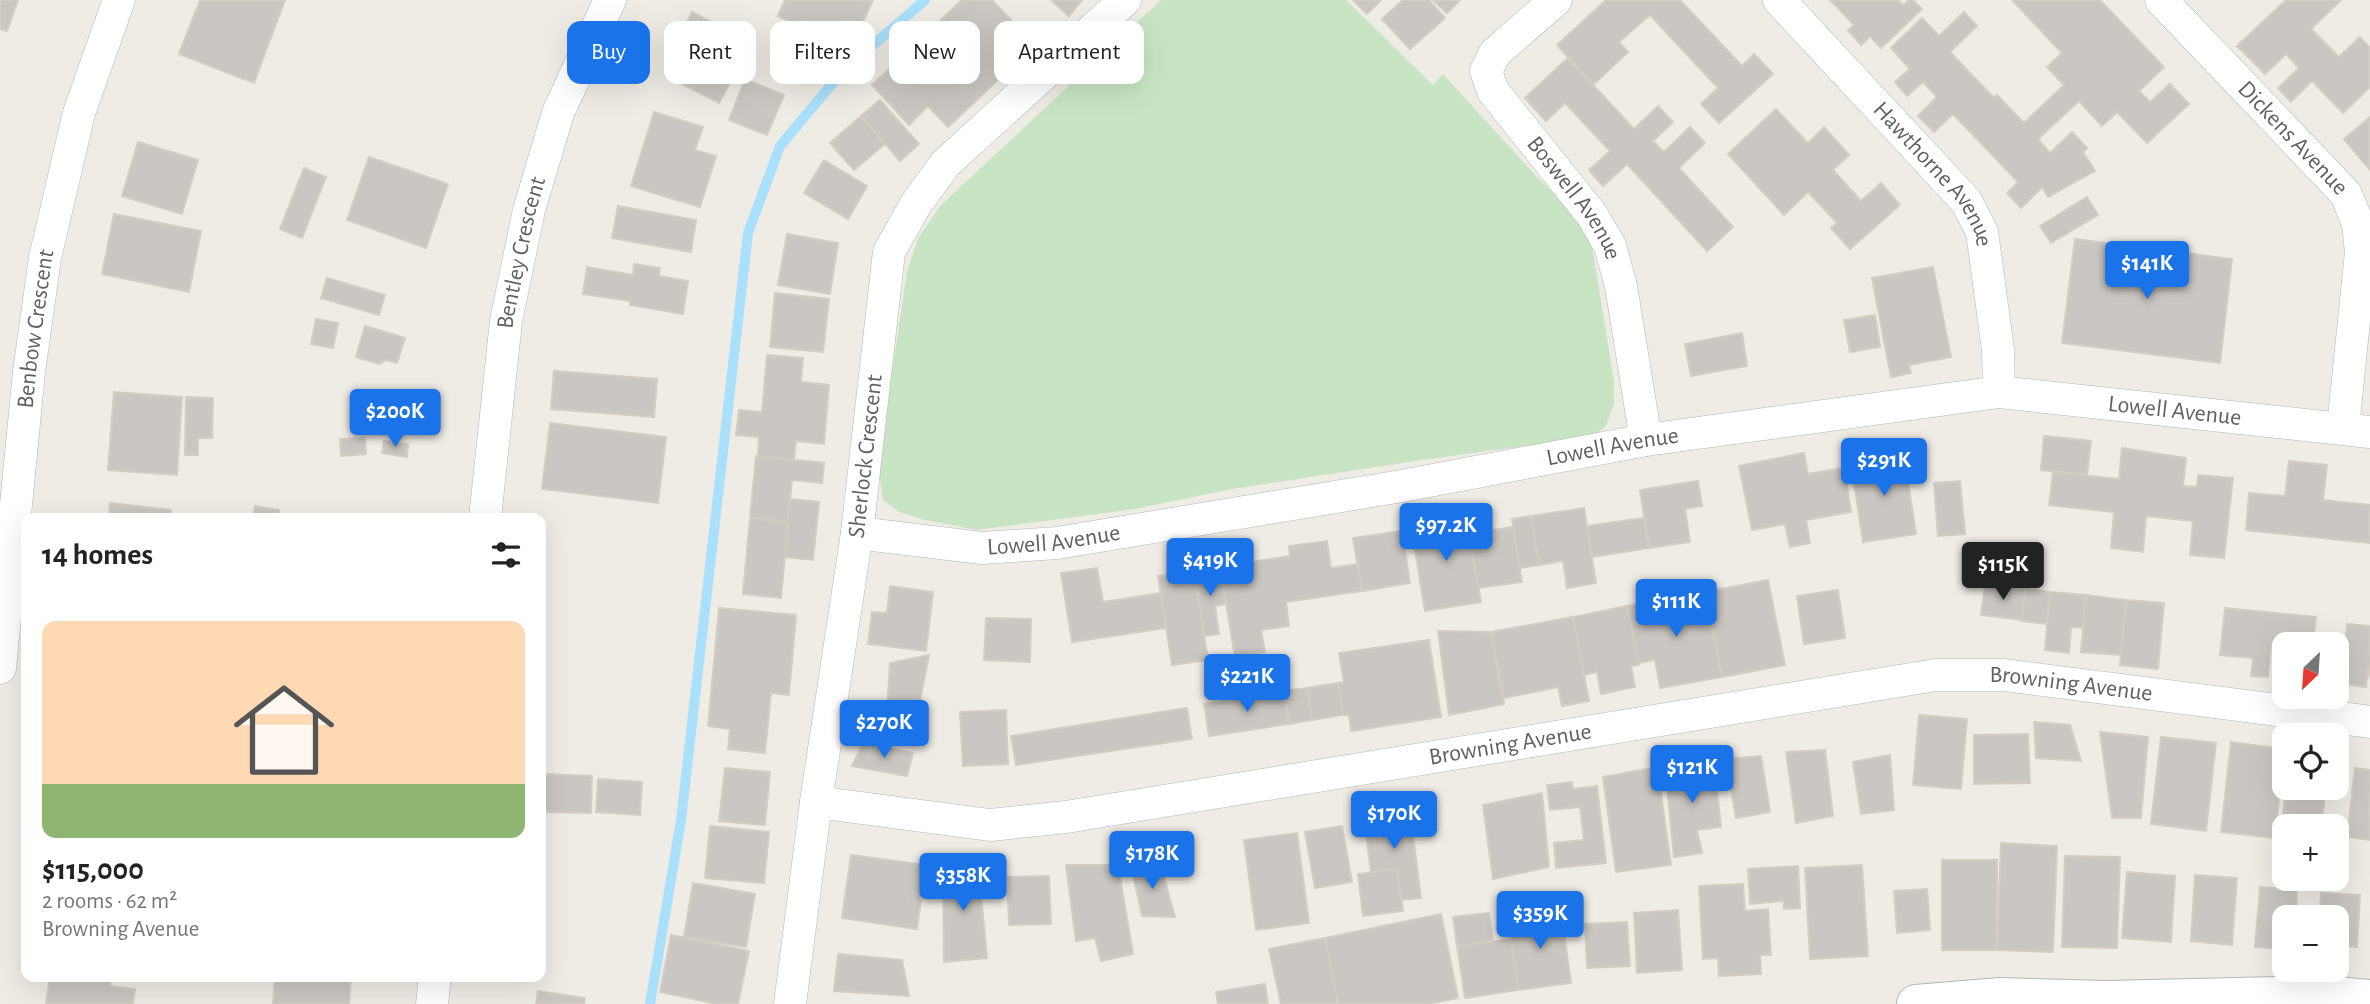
<!DOCTYPE html>
<html lang="en">
<head>
<meta charset="utf-8">
<style>
  body { margin:0; font-family:"Alegreya Sans",sans-serif; background:#f6f6f6; color:#222; height:100vh; display:flex; flex-direction:column; font-size:26px; white-space:nowrap }
  * { box-sizing:border-box; margin:0 }
  p { font-size:23px; color:#767676 }
  .icon { flex:none; width:38px; height:38px; fill:none; stroke:currentColor; stroke-width:2; stroke-linecap:round; stroke-linejoin:round }
  .map { position:relative; flex:1; overflow:hidden }
  .panel { position:absolute; left:21px; top:513px; width:525px; height:469px; display:flex; flex-direction:column; background:#fff; border-radius:14px; box-shadow:0 7px 28px #0002 }
  .panel>* { flex:none }
  .guide { position:absolute; left:567px; top:21px; width:665px; height:63px; display:flex; gap:14px }
  .needle { width:46px; rotate:205deg }
  .buttons { position:absolute; left:2272px; top:632px; display:grid; gap:14px }
  .buttons a { display:grid; place-items:center; width:77px; height:77px; border-radius:14px; background:#fff; box-shadow:0 7px 28px #0002; font-size:35px }
  .price { position:absolute; translate:-50% -60px; padding:0 16px; border-radius:7px; background:#1a73e8; color:#fff; font-size:23px; line-height:46px; filter:drop-shadow(0 2px 4px #0008) }
  .price::after { content:''; position:absolute; left:50%; top:42px; width:21px; height:16px; margin-left:-10px; background:inherit; clip-path:polygon(0 0,100% 0,50% 100%) }
  .price.active { background:#222; color:#fff }
  ul { padding:0; list-style:none }
  li { display:grid; align-content:center; gap:14px; height:371px; padding:0 21px }
  li span { display:grid; place-items:center; height:217px; border-radius:14px; color:#555 }
  li>.icon { margin-inline-start:auto }
  span .icon { width:126px; height:126px; fill:#fffc; stroke-width:1 }
  li b { font-size:30px }
  h2 { display:flex; justify-content:space-between; align-items:center; height:84px; padding:0 21px; font-size:30px }
  .tag { padding:0 24px; border-radius:14px; background:#fff; box-shadow:0 7px 28px #0002; font-size:24px; line-height:63px }
  .tag.active { background:#1a73e8; color:#fff }
  .map>svg:first-child { display:block }
  .green { fill:#c7e5c3 }
  .lines { fill:none; stroke-linecap:round; stroke-linejoin:round }
  .stream { stroke:#aae0fb; stroke-width:10 }
  .building { fill:#cac7c2; stroke:#d3cdc4; stroke-width:2 }
  .minor-casing { stroke:#b3b6ba; stroke-width:33 }
  .tertiary-casing { stroke:#b3b6ba; stroke-width:40 }
  .minor { stroke:#fff; stroke-width:32 }
  .tertiary { stroke:#fff; stroke-width:38 }
  .labels { text-anchor:middle; dominant-baseline:central; stroke-width:6; stroke-linejoin:round; paint-order:stroke }
  .street-label { font-size:24px; fill:#5d6265; stroke:#fff }
</style>
</head>
<body>
<div class="map">
<svg width="2370" height="1004" viewBox="0 0 2370 1004">
  <rect width="100%" height="100%" fill="#efece6"/>
  <polygon class="green" points="1161,0 1346,0 1433,85 1443,74 1536,176 1575,214 1591,240 1614,381 1614,404 1606,426 1596,434 1567,440 1422,460 1232,489 1135,509 977,530 925,520 899,512 883,500 878,466 907,272 918,238 941,205"/>
  <g class="lines">
    <polyline class="stream" points="650,1004 681,820 748,233 780,146 842,72 925,0"/>
  </g>
  <g class="building">
    <polygon points="0,0 18,0 7,31 0,29"/>
    <polygon points="200,0 285,0 254,83 179,54"/>
    <polygon points="785,0 873,0 850,50 778,16"/>
    <polygon points="962,0 992,0 1035,45 948,127 928,106 909,125 872,85"/>
    <polygon points="1051,0 1082,0 1069,16"/>
    <polygon points="1353,0 1381,0 1367,14"/>
    <polygon points="1403,0 1429,0 1445,18 1410,49 1382,19"/>
    <polygon points="1433,0 1460,0 1447,13"/>
    <polygon points="1606,0 1680,0 1742,66 1754,54 1773,74 1719,123 1701,104 1718,88 1650,15 1619,42 1628,52 1593,85 1557,45"/>
    <polygon points="1830,0 1898,0 1903,5 1909,0 1913,0 1922,9 1881,48 1870,36 1861,45 1848,30 1854,25"/>
    <polygon points="2012,0 2100,0 2164,67 2139,91 2150,102 2170,84 2189,104 2147,143 2117,112 2102,126 2079,101 2038,139 2050,153 2072,132 2087,148 2083,152 2095,171 2048,197 2042,187 2021,208 2007,193 2018,182 1953,114 1934,132 1918,116 1937,97 1923,82 1907,96 1895,82 1910,69 1891,48 1922,18 1939,36 1964,12 1977,26 1950,52 1994,98 1997,95 2024,123 2064,85 2047,67 2062,53"/>
    <polygon points="2286,0 2341,0 2311,29 2339,57 2360,37 2370,48 2370,87 2343,113 2312,81 2291,102 2278,88 2299,68 2286,54 2265,74 2237,46"/>
    <polygon points="692,12 751,43 719,103 667,76 687,40 680,36"/>
    <polygon points="1568,58 1634,129 1658,106 1673,122 1653,141 1664,152 1690,127 1705,143 1679,168 1733,227 1707,251 1627,164 1603,186 1589,170 1610,151 1565,103 1546,121 1525,98"/>
    <polygon points="745,79 784,95 767,135 729,120"/>
    <polygon points="880,100 919,144 900,161 861,116"/>
    <polygon points="1776,109 1808,143 1824,127 1849,155 1833,170 1861,201 1881,183 1900,205 1850,249 1831,228 1837,223 1808,192 1784,215 1728,154"/>
    <polygon points="654,112 703,127 695,150 716,156 700,207 631,186"/>
    <polygon points="861,116 885,144 854,170 830,143"/>
    <polygon points="2370,117 2370,170 2344,139"/>
    <polygon points="138,142 198,160 182,214 122,196"/>
    <polygon points="369,157 448,184 426,248 347,220"/>
    <polygon points="824,160 867,186 848,219 804,193"/>
    <polygon points="304,168 326,177 302,238 280,229"/>
    <polygon points="2087,197 2098,215 2051,243 2040,226"/>
    <polygon points="618,206 696,220 691,252 612,238"/>
    <polygon points="114,214 201,231 189,292 102,274"/>
    <polygon points="787,234 838,243 830,294 778,285"/>
    <polygon points="2075,239 2232,259 2220,363 2062,343"/>
    <polygon points="634,264 660,268 659,276 688,281 683,314 630,305 630,301 583,294 587,267 633,275"/>
    <polygon points="1933,267 1951,357 1909,365 1911,373 1891,377 1872,278"/>
    <polygon points="327,278 385,295 379,315 321,298"/>
    <polygon points="775,293 829,299 823,352 770,347"/>
    <polygon points="1875,315 1880,347 1850,352 1844,320"/>
    <polygon points="316,319 338,323 333,348 311,344"/>
    <polygon points="365,326 405,338 397,363 386,360 379,364 356,357"/>
    <polygon points="1742,333 1747,366 1691,376 1685,344"/>
    <polygon points="767,355 803,358 801,382 829,385 824,444 796,441 794,460 758,456 759,437 736,435 739,410 762,412"/>
    <polygon points="554,371 657,379 654,417 551,409"/>
    <polygon points="114,392 182,397 177,475 108,470"/>
    <polygon points="186,397 213,398 212,438 198,438 198,455 185,455"/>
    <polygon points="550,423 666,437 658,503 542,489"/>
    <polygon points="2044,436 2091,441 2087,475 2041,470"/>
    <polygon points="365,438 366,454 341,456 340,439"/>
    <polygon points="384,441 408,444 407,457 382,453"/>
    <polygon points="2122,448 2186,458 2183,486 2197,487 2198,475 2233,478 2224,558 2190,555 2193,521 2146,516 2143,552 2111,548 2114,512 2049,505 2053,472 2119,479"/>
    <polygon points="1804,453 1808,474 1844,468 1851,512 1806,520 1810,543 1790,547 1785,524 1752,530 1739,466"/>
    <polygon points="1904,455 1916,534 1863,542 1851,463"/>
    <polygon points="756,456 824,463 822,483 792,480 788,522 750,518"/>
    <polygon points="2289,461 2327,465 2323,500 2370,505 2370,543 2246,530 2249,493 2285,496"/>
    <polygon points="1698,481 1702,506 1685,509 1690,542 1649,548 1640,490"/>
    <polygon points="1960,481 1965,534 1938,536 1934,483"/>
    <polygon points="790,499 819,502 813,560 785,557"/>
    <polygon points="110,503 171,510 170,518 109,518"/>
    <polygon points="255,506 279,510 278,518 253,518"/>
    <polygon points="1584,508 1596,583 1567,588 1563,561 1539,565 1531,516"/>
    <polygon points="1466,515 1481,602 1425,611 1411,524"/>
    <polygon points="1531,516 1539,565 1520,568 1512,519"/>
    <polygon points="750,518 788,522 781,598 743,594"/>
    <polygon points="1644,518 1649,548 1592,557 1587,526"/>
    <polygon points="1513,527 1522,582 1478,588 1469,534"/>
    <polygon points="1402,531 1410,583 1362,591 1353,538"/>
    <polygon points="1327,541 1331,568 1358,564 1362,591 1286,602 1289,626 1261,630 1265,652 1235,657 1220,567 1290,556 1289,546"/>
    <polygon points="1220,567 1226,604 1215,606 1219,634 1204,636 1194,571"/>
    <polygon points="1097,568 1103,602 1161,593 1166,628 1072,642 1061,573"/>
    <polygon points="1194,571 1208,660 1172,665 1158,576"/>
    <polygon points="1768,580 1785,665 1722,677 1705,592"/>
    <polygon points="1985,585 2025,589 2022,620 1981,615"/>
    <polygon points="890,586 933,592 926,651 868,644 872,612 887,613"/>
    <polygon points="2025,589 2050,592 2047,624 2022,621"/>
    <polygon points="1838,590 1845,638 1804,644 1797,596"/>
    <polygon points="1705,592 1722,677 1660,688 1655,660 1638,663 1627,606"/>
    <polygon points="2050,592 2086,595 2083,628 2071,627 2069,653 2045,650"/>
    <polygon points="2086,595 2126,600 2121,655 2081,652"/>
    <polygon points="2126,600 2164,603 2158,669 2120,665"/>
    <polygon points="1627,606 1639,665 1631,666 1635,687 1601,694 1597,672 1584,675 1573,617"/>
    <polygon points="719,608 796,615 789,695 771,693 765,753 728,749 730,729 708,726"/>
    <polygon points="2225,608 2316,617 2313,644 2284,644 2284,647 2271,646 2268,677 2251,676 2253,658 2220,655"/>
    <polygon points="1573,617 1589,701 1562,706 1558,687 1504,698 1491,632"/>
    <polygon points="986,618 1031,619 1030,662 984,660"/>
    <polygon points="2347,624 2370,626 2370,679 2368,667 2366,687 2336,683 2336,648 2345,649"/>
    <polygon points="1438,631 1491,632 1504,704 1449,715"/>
    <polygon points="1429,640 1441,717 1351,731 1349,715 1343,715 1338,683 1344,682 1339,653"/>
    <polygon points="929,655 914,731 886,724 890,663"/>
    <polygon points="1338,683 1343,715 1312,720 1307,688"/>
    <polygon points="1307,688 1312,720 1289,724 1284,691"/>
    <polygon points="1284,691 1289,724 1209,736 1204,704"/>
    <polygon points="1187,708 1192,739 1016,765 1011,736"/>
    <polygon points="1006,710 1008,764 963,766 960,712"/>
    <polygon points="1919,715 1967,719 1961,789 1913,785"/>
    <polygon points="2034,722 2070,725 2081,761 2036,758"/>
    <polygon points="2100,732 2148,737 2141,818 2112,818"/>
    <polygon points="2028,734 2030,783 1974,784 1974,735"/>
    <polygon points="2161,737 2216,743 2206,831 2151,824"/>
    <polygon points="2231,742 2284,749 2275,838 2221,832"/>
    <polygon points="863,743 913,753 907,776 852,766"/>
    <polygon points="1825,750 1833,816 1796,823 1786,752"/>
    <polygon points="1890,755 1894,810 1861,814 1853,762"/>
    <polygon points="1761,756 1770,812 1736,818 1726,759"/>
    <polygon points="1714,763 1721,827 1697,830 1702,853 1674,857 1665,767"/>
    <polygon points="1657,767 1671,865 1616,872 1603,777"/>
    <polygon points="725,768 770,772 765,825 719,821"/>
    <polygon points="2355,768 2370,770 2370,840 2347,837"/>
    <polygon points="541,774 592,776 591,813 541,812"/>
    <polygon points="598,779 642,782 640,815 596,812"/>
    <polygon points="1572,782 1573,789 1597,786 1606,863 1556,868 1554,843 1584,840 1580,807 1550,810 1547,785"/>
    <polygon points="2286,788 2326,788 2322,820 2283,815"/>
    <polygon points="1542,793 1549,867 1493,879 1483,805"/>
    <polygon points="1410,813 1421,898 1401,900 1397,869 1371,872 1364,819"/>
    <polygon points="710,826 769,832 764,883 705,878"/>
    <polygon points="1342,826 1352,882 1315,888 1305,832"/>
    <polygon points="1297,833 1309,923 1256,930 1244,840"/>
    <polygon points="2001,843 2057,846 2053,952 1997,950"/>
    <polygon points="851,855 926,865 917,929 842,918"/>
    <polygon points="2065,856 2120,857 2117,948 2062,947"/>
    <rect x="1942" y="860" width="55" height="90"/>
    <polygon points="943,863 978,863 987,958 944,962"/>
    <polygon points="1066,865 1118,865 1133,954 1101,961 1095,938 1076,941"/>
    <polygon points="1131,865 1161,866 1175,917 1142,916"/>
    <polygon points="1862,865 1868,956 1810,959 1805,868"/>
    <polygon points="1798,866 1800,908 1784,909 1784,901 1750,904 1748,869"/>
    <polygon points="1397,869 1403,911 1363,916 1358,874"/>
    <polygon points="2127,872 2175,876 2171,942 2122,938"/>
    <polygon points="2195,875 2237,878 2232,945 2191,941"/>
    <polygon points="1049,876 1051,924 1009,925 1007,877"/>
    <polygon points="693,883 755,894 746,947 684,937"/>
    <polygon points="1743,884 1745,911 1768,909 1771,955 1760,955 1761,974 1719,976 1718,958 1703,959 1699,886"/>
    <polygon points="2260,887 2297,890 2296,917 2284,917 2284,949 2255,947"/>
    <polygon points="1927,889 1930,930 1897,933 1894,891"/>
    <polygon points="2321,893 2360,895 2357,947 2336,946 2336,917 2320,917"/>
    <polygon points="1678,910 1682,970 1637,973 1634,913"/>
    <polygon points="1561,911 1571,983 1518,990 1508,919"/>
    <polygon points="1489,913 1493,941 1457,946 1453,917"/>
    <polygon points="1441,914 1458,998 1427,1004 1338,1004 1325,938"/>
    <polygon points="1627,922 1630,966 1587,968 1585,924"/>
    <polygon points="671,935 749,951 738,1004 717,1004 660,992"/>
    <polygon points="1325,938 1338,1004 1281,1004 1269,949"/>
    <polygon points="1511,939 1518,990 1465,998 1457,946"/>
    <polygon points="838,954 902,960 909,996 834,991"/>
    <polygon points="50,976 111,976 110,986 135,989 133,1004 46,1004"/>
    <polygon points="275,976 351,976 349,1004 273,1004"/>
    <polygon points="1265,984 1268,1004 1218,1004 1216,992"/>
    <polygon points="538,991 585,998 584,1004 536,1004"/>
  </g>
  <g class="lines">
    <g class="minor-casing">
      <g id="minor">
        <path id="s1" d="M1556 0 1495 53 1486 71 1493 91 1592 215 1610 246 1621 286 1646 440"/>
        <path id="s2" d="M1779 0 1966 201 1982 232 1998 350 1999 392"/>
        <path id="s3" d="M2161 0 2346 194 2358 224 2361 252 2343 428"/>
        <path id="s4" d="M485 518 506 321 529 210 558 113 610 0"/>
        <path id="s5" d="M857 533 982 548 1057 543 1402 486 1646 440 1999 392 2370 432"/>
        <path id="s6" d="M0 668 29 372 45 258 79 113 119 0"/>
        <path id="s7" d="M816 802 990 825 1066 817 1936 675H2004L2370 722"/>
        <polyline points="432,1004 435,976"/>
        <path id="s8" d="M790 1004 816 802 857 533 889 252 916 204 945 164 1125 0"/>
      </g>
    </g>
    <g class="tertiary-casing">
      <polyline id="tertiary" points="1916,1004 2000,997 2108,1000 2326,995 2370,999"/>
    </g>
    <use href="#minor" class="minor"/>
    <use href="#tertiary" class="tertiary"/>
  </g>
  <g class="labels">
    <g class="street-label">
      <text stroke="none"><textPath href="#s3" startOffset="191">Dickens Avenue</textPath></text>
      <text stroke="none"><textPath href="#s2" startOffset="234">Hawthorne Avenue</textPath></text>
      <text stroke="none"><textPath href="#s1" startOffset="257">Boswell Avenue</textPath></text>
      <text stroke="none"><textPath href="#s4" startOffset="268">Bentley Crescent</textPath></text>
      <text stroke="none"><textPath href="#s6" startOffset="341">Benbow Crescent</textPath></text>
      <text stroke="none"><textPath href="#s5" startOffset="1332">Lowell Avenue</textPath></text>
      <text stroke="none"><textPath href="#s5" startOffset="765">Lowell Avenue</textPath></text>
      <text stroke="none"><textPath href="#s8" startOffset="553">Sherlock Crescent</textPath></text>
      <text stroke="none"><textPath href="#s5" startOffset="198">Lowell Avenue</textPath></text>
      <text stroke="none"><textPath href="#s7" startOffset="1269">Browning Avenue</textPath></text>
      <text stroke="none"><textPath href="#s7" startOffset="702">Browning Avenue</textPath></text>
    </g>
  </g>
</svg>
<div class="buttons">
<a><svg class="needle" viewBox="-14 -14 28 28"><path d="M0-13l5 13h-10z" fill="#e53935"/><path d="M0 13l5-13h-10z" fill="#767676"/></svg></a>
<a><svg class="icon" aria-label="locate" viewBox="0 0 24 24"><circle cx="12" cy="12" r="6"/><path d="M12 2v4M12 18v4M2 12h4M18 12h4"/></svg></a>
<a>+</a>
<a>−</a>
</div>
<b class="price" style="left:2147px;top:301px">$141K</b>
<b class="price" style="left:395px;top:449px">$200K</b>
<b class="price" style="left:1884px;top:498px">$291K</b>
<b class="price" style="left:1446px;top:563px">$97.2K</b>
<b class="price" style="left:1210px;top:598px">$419K</b>
<b class="price active" style="left:2003px;top:602px">$115K</b>
<b class="price" style="left:1676px;top:639px">$111K</b>
<b class="price" style="left:1247px;top:714px">$221K</b>
<b class="price" style="left:884px;top:760px">$270K</b>
<b class="price" style="left:1692px;top:805px">$121K</b>
<b class="price" style="left:1394px;top:851px">$170K</b>
<b class="price" style="left:1152px;top:891px">$178K</b>
<b class="price" style="left:963px;top:913px">$358K</b>
<b class="price" style="left:1540px;top:951px">$359K</b>
<div class="guide">
<a class="tag active">Buy</a>
<a class="tag">Rent</a>
<a class="tag">Filters</a>
<a class="tag">New</a>
<a class="tag">Apartment</a>
</div>
<section class="panel">
<h2>14 homes<svg class="icon" aria-label="filters" viewBox="0 0 24 24"><path d="M4 7h16M4 17h16"/><circle cx="9" cy="7" r="2"/><circle cx="15" cy="17" r="2"/></svg></h2>
<ul>
<li><span style="background:linear-gradient(#ffd9b3 75%,#8fb573 0)"><svg class="icon" aria-label="home" viewBox="0 0 24 24"><path d="M3 11l9-7 9 7M6 9v11h12V9"/></svg></span><div><b>$115,000</b><p>2 rooms · 62 m²</p><p>Browning Avenue</p></div></li>
</ul>
</section>
</div>
</body>
</html>
